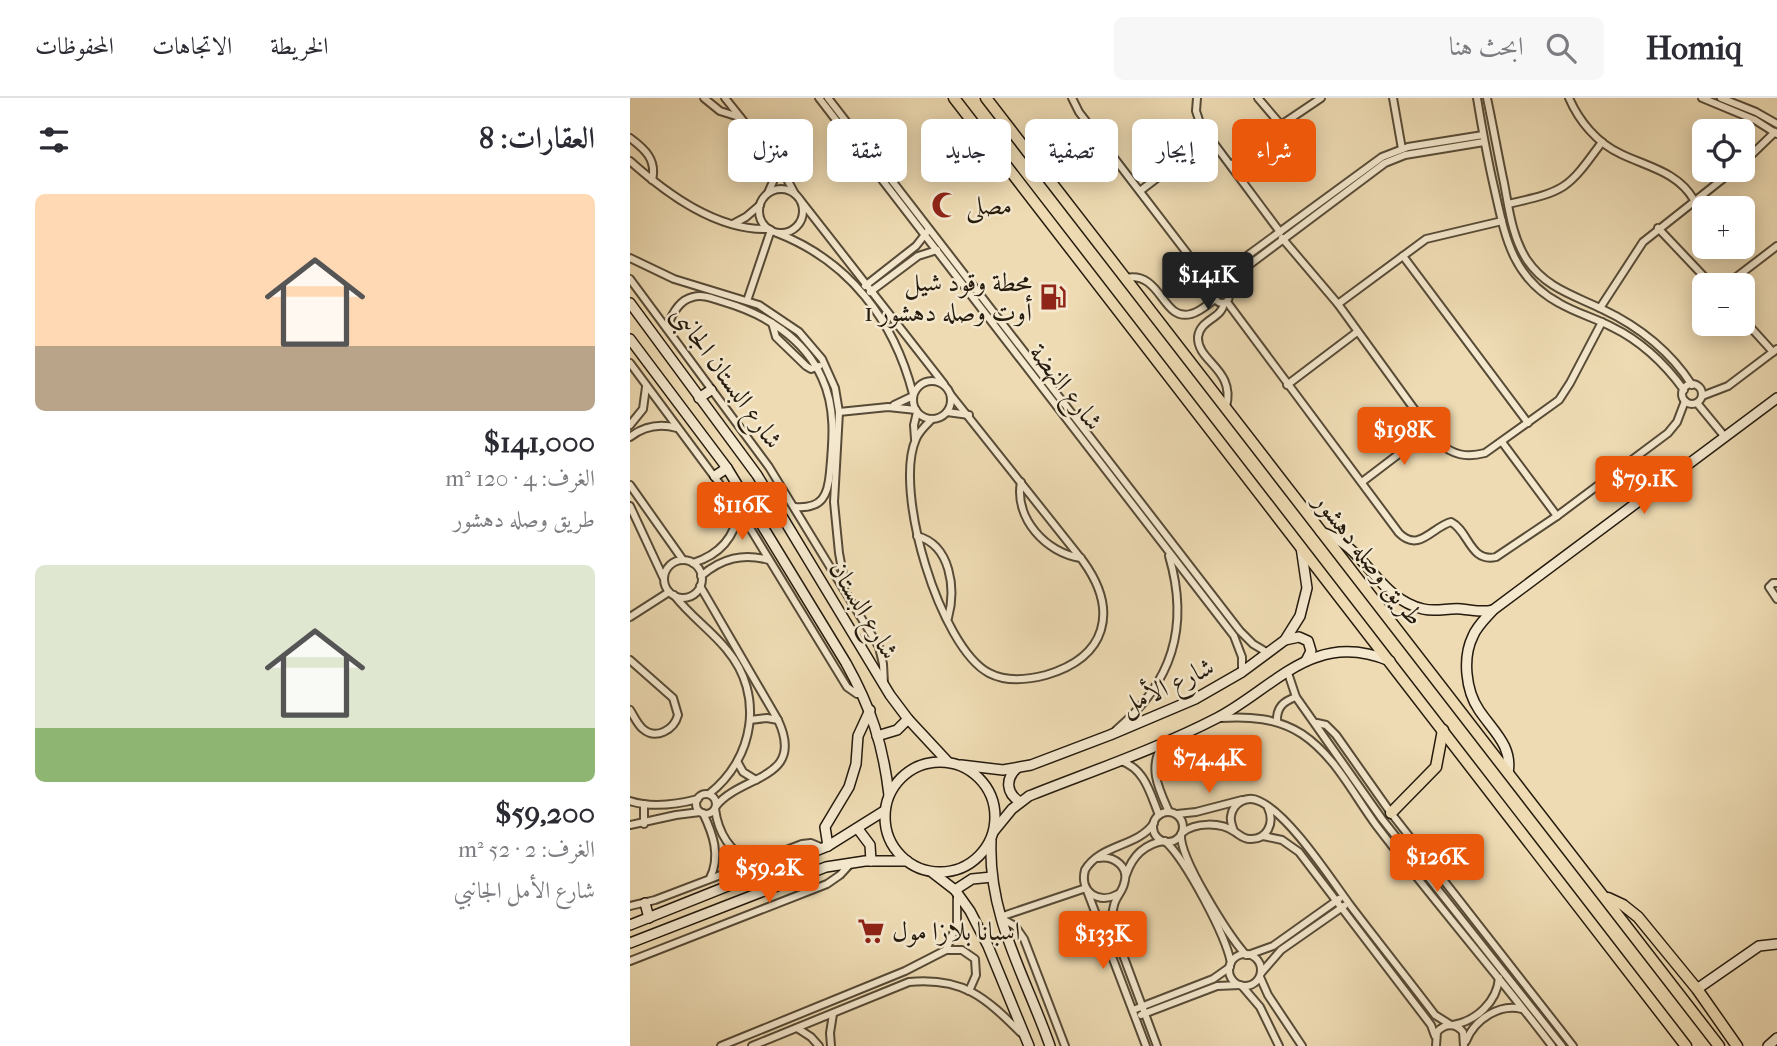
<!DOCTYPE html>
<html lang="ar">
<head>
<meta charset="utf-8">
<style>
  body { margin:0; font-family:"IM FELL French Canon",Amiri,serif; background:#f7f7f7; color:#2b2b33; direction:rtl; height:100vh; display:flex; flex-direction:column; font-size:26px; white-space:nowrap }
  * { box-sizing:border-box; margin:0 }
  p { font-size:23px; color:#7c7c81 }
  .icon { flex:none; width:38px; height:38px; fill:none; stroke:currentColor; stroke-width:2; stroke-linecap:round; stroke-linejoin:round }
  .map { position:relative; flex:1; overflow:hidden; direction:ltr }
  .side { display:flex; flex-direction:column; background:#fff; width:630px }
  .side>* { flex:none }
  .top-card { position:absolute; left:21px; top:21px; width:665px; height:63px; direction:rtl; display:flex; gap:14px }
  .tools { position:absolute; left:1062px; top:21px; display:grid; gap:14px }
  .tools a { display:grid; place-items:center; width:63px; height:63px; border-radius:10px; background:#fff; box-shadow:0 4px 18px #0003; font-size:35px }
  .price { position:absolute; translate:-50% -60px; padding:0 16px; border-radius:7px; background:#ea580c; color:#fff; font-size:23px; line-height:46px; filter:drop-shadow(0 2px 4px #0008) }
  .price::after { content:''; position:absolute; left:50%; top:42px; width:21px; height:16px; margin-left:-10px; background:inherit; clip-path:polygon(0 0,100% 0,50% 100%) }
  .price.active { background:#222; color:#fff }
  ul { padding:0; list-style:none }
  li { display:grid; align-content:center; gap:14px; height:371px; padding:0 35px }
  li span { display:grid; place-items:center; height:217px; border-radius:10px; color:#555 }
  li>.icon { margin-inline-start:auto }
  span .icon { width:126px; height:126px; fill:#fffc; stroke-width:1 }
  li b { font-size:30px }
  h2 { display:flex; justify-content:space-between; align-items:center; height:84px; padding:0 35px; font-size:30px }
  .chip { padding:0 24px; border-radius:10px; background:#fff; box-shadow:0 4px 18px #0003; font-size:24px; line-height:63px }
  .chip.active { background:#ea580c; color:#fff }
  header { display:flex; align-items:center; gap:42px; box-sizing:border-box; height:98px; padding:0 35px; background:#fff; border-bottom:2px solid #e1e1e2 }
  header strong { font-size:33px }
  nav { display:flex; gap:38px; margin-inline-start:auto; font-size:24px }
  .search { width:490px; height:63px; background:#f7f7f7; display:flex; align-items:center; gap:18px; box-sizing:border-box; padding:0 24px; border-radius:10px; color:#7c7c81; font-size:26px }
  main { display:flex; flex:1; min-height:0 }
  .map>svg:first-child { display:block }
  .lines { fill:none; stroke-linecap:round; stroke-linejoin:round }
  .street-casing { stroke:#574b37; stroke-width:10 }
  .secondary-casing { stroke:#251b0e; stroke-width:12 }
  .primary-casing { stroke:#251b0e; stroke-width:13 }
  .street { stroke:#f4e8ce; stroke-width:6 }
  .secondary { stroke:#f4e8ce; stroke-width:9 }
  .primary { stroke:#eedbb3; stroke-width:10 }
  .labels { text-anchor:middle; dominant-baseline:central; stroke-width:5; stroke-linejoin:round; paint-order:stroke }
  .poi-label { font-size:26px; fill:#251b0e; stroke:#f4e8ce; text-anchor:start }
  .street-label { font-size:26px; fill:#251b0e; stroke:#f4e8ce }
</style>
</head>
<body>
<header>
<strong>Homiq</strong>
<div class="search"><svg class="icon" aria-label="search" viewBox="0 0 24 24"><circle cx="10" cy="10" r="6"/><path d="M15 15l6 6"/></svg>ابحث هنا</div>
<nav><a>الخريطة</a><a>الاتجاهات</a><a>المحفوظات</a></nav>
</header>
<main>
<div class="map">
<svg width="1147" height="948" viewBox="0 0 1147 948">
  <rect width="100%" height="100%" fill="#eedbb3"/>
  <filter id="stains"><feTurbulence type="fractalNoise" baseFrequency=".00286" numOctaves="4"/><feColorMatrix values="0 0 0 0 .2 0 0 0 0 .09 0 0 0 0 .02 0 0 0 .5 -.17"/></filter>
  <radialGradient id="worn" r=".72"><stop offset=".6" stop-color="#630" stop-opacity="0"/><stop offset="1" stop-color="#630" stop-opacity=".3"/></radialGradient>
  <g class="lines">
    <g class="street-casing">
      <g id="street">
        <polyline points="74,0 90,13 109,19"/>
        <polyline points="95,0 151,70 165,96"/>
        <polyline points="189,0 604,538 612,559 612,574"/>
        <polyline points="198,0 610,533 623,546 638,555"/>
        <polyline points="442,0 449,14 586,193"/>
        <polyline points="567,0 566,13 571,28 650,134"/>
        <polyline points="628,0 651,27"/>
        <polyline points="763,0 772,51"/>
        <path d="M847 0C852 30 857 59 864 89 875 137 881 179 929 205 946 215 965 220 982 229 1011 243 1035 266 1054 292"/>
        <path d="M857 0C863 28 868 57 874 85 879 111 882 139 897 162 916 190 943 197 972 211 1008 228 1040 253 1062 287"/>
        <path d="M939 0C949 23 967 45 991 56 1018 69 1048 74 1064 102"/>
        <polyline points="1072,0 1125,22 1147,36"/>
        <polyline points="1091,0 1126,14 1147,26"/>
        <path d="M0 40C15 51 27 62 22 82"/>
        <path d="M0 63C37 96 87 133 139 131"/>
        <polyline points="1113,65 1145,34"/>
        <polyline points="601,67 651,27 691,0"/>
        <circle cx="151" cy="113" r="22"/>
        <polyline points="510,93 579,40"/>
        <polyline points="138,95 145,79 146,64"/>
        <polyline points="171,103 314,286"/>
        <path d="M878 106C936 93 937 92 972 44"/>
        <polyline points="103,126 116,119 130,107"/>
        <polyline points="1028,130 1082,187"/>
        <path d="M147 135C219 163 264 222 283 296"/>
        <path d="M652 140 708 206 808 344C823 357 836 360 855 355L929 302 940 285 972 224"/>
        <polyline points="773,158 898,325"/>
        <polyline points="0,160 44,181 129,207 169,234 192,261 205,290 209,314 204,404 209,455 215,487"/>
        <path d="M496 180C532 173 532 224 561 216 570 214 578 206 585 201"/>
        <polyline points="0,181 139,369 249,549 253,566 254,586"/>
        <polyline points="580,185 752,59 778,49 853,37"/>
        <polyline points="1096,187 1147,148"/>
        <polyline points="235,188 286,148 297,134"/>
        <circle cx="592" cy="198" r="7"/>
        <polyline points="240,194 288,158 307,152"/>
        <polyline points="599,195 602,183 607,176 755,65 775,57 854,44"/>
        <polyline points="117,203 141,132"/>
        <path d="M597 204 769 435C789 455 802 429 821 424 839 433 840 465 866 459L927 418 1038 335 1047 324 1055 303"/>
        <path d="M594 205C592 221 570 221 568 239 567 264 606 271 596 309"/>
        <polyline points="708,206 796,141 872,123"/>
        <polyline points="970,210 1013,144 1104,72"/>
        <polyline points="1113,221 1143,254"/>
        <polyline points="142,225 146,239 176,268 181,271 189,268"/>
        <path d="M37 230C41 218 49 202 63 199 73 196 84 201 94 204 135 216 174 240 192 280 206 310 203 342 200 374 198 398 192 411 165 409"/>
        <polyline points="0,265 109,412 217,589 227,596 232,596"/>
        <circle cx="302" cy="302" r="19"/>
        <circle cx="1062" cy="296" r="10"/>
        <polyline points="657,287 727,234"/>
        <polyline points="1072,298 1098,288 1147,251"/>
        <polyline points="1067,305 1095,339"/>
        <polyline points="264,307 283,298"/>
        <polyline points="209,314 258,309 286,312"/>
        <polyline points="317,314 339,317"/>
        <path d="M302 321C296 327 289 333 286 341 263 392 310 549 359 575 376 584 397 582 416 577 477 559 489 513 453 463L321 297"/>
        <polyline points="0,327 13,311 16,289"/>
        <path d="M0 339C14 328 29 325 47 330"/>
        <polyline points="285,341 284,327 287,314"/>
        <polyline points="872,344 927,418"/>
        <path d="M391 384C384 420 416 455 451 460"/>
        <polyline points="732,384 799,333"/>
        <polyline points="0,387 53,462"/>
        <polyline points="0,408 33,479"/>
        <path d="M287 438C321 447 326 491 318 520"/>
        <circle cx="53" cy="481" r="19"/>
        <path d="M63 465C89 457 105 440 109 412"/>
        <path d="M71 478C92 460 113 455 139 462"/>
        <polyline points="1147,485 1143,485 1139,489 1147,501"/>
        <path d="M70 488 148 622C176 682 112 676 86 708"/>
        <path d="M44 497C61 519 81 532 97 552 135 597 124 661 79 696"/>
        <polyline points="0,519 39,494"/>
        <path d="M0 562 43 600 48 617C44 632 26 642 13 631 7 626 4 618 0 612"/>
        <polyline points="658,575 666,599 752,721 932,948"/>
        <path d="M590 620C619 618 647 620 672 636 705 658 723 696 746 727 803 802 865 873 922 948"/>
        <polyline points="120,622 137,620 148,622"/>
        <path d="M647 624C646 609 654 603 666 599"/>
        <polyline points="687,625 696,627 706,637 761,715 943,948"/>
        <path d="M486 632C542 585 560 529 539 458"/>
        <path d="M532 647C518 671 529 691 539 714"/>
        <path d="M491 663C515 671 520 695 529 717"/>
        <polyline points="108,665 113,674 126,682"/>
        <circle cx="76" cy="706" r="10"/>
        <path d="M0 703C22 710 45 707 68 701"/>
        <path d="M85 711C88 734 100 756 123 763"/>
        <circle cx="538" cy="729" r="15"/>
        <path d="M73 715C83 736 91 758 80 780"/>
        <polyline points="547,716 566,714 612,702"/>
        <polyline points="14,726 14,706"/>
        <polyline points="0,727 46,717 70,714"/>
        <path d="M604 733C602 728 600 723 601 718 603 705 617 697 629 703 659 716 700 780 720 807 748 844 777 880 805 917L821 927"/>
        <path d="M552 735C565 724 591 724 605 734 610 737 613 741 620 741 637 742 645 725 638 710"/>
        <path d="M551 736C549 760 599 838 616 857"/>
        <polyline points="633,738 652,742 669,754 801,927 805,938"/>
        <path d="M535 743C556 762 596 838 601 865"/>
        <path d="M468 760C484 757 500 769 494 786 492 794 486 799 484 807 482 814 482 822 483 830L527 948"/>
        <path d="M496 777C502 759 514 746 534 743"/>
        <path d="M488 796C469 807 449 794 455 772 470 746 508 749 524 725"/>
        <polyline points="0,808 25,802 172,746 181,745 193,750"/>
        <polyline points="370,819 456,790 516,948"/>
        <polyline points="371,820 385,828 394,841 435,948"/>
        <polyline points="316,852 332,852 345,861 346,877 339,893"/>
        <circle cx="615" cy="872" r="16"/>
        <polyline points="618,857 643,848 709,801"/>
        <polyline points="0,863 197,786 210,777 222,764"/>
        <polyline points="631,875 651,852 714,808"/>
        <polyline points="630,879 638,897 672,948"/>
        <polyline points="612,888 630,909 649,948"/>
        <polyline points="503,912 583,881 600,869"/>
        <polyline points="511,917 587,888 610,887"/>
        <path d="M823 927C846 923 867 904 869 880"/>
        <polyline points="167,930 181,939 189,948"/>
        <path d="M836 943C845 921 870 905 892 911"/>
        <polyline points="91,948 275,873 316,852 327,826 327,797"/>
        <path d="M122 948 279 884C333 879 355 899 391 935"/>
        <polyline points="201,948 200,935 203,916"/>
        <path d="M806 948 807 934C815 925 826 925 833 934L834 948"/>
      </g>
    </g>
    <g class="secondary-casing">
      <g id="secondary">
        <polyline points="0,205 127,377 260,597 278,621 318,664"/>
        <path d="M0 241 97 370 216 565C241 610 253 646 259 697"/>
        <polyline points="69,300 81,292"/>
        <polyline points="85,378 97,370"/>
        <polyline points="120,406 138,394"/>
        <path d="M691 434C735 447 747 500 793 511 806 514 818 510 831 511 843 512 851 515 863 512"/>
        <polyline points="655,542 669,539 678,543 681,553 676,563"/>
        <polyline points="247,638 267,632 278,621"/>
        <circle cx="310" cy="719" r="55"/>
        <polyline points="331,667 373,672 401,667 480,637 565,601 612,574 655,542 670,518 677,490 671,449"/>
        <path d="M387 670C375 681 376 695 390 704"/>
        <path d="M878 675C883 648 863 633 849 612 836 593 832 560 843 538 847 528 856 520 863 512L1147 300"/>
        <polyline points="228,731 240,747 241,763"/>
        <path d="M364 733 382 711 399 698C462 673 527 651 587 620 619 604 655 569 687 559 712 550 736 553 760 563"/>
        <path d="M361 743C358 819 396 879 420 948"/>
        <polyline points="198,748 195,729 219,689 226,666 228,638 240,612"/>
        <polyline points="303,775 325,792 340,813 358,848 399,948"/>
        <polyline points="325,792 342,781 362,779"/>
        <polyline points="15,805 19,820"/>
        <polyline points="0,827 198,748 254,713"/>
        <polyline points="0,845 196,769 235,763 277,763"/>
        <polyline points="1067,891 1129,848 1147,846"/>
        <polyline points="1138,948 1147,940"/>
      </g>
    </g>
    <g class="primary-casing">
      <g id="primary">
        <polyline points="324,0 1056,948"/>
        <polyline points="356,0 1089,948"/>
        <polyline points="761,715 806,669 813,632"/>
        <polyline points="978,800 993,807 1008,819 1067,891 1107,948"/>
      </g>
    </g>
    <use href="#street" class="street"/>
    <use href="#secondary" class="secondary"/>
    <use href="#primary" class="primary"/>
  </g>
  <defs>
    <g id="mosque-bare" transform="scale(2.1)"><path d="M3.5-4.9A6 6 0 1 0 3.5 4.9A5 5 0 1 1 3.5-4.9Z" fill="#8f2418" stroke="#f4e8ce" stroke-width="2.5" paint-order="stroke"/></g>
    <g id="fuel-bare" transform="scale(2.1)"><path d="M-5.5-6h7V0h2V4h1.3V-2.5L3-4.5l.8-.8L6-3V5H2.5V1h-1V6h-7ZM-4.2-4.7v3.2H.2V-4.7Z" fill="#8f2418" stroke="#f4e8ce" stroke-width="2.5" paint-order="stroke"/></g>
    <g id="supermarket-bare" transform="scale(2.1)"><path d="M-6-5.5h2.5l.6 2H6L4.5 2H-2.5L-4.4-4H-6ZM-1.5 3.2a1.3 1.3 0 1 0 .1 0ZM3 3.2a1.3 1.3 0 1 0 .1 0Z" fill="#8f2418" stroke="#f4e8ce" stroke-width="2.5" paint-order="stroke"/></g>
  </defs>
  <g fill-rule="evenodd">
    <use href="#mosque-bare" x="315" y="107"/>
    <use href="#fuel-bare" x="423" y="199"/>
    <use href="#supermarket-bare" x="241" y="833"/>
  </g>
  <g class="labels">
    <g class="poi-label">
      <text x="336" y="107">مصلى</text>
      <text x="402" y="184" text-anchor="end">محطة وقود شيل<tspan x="402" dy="30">أوت وصله دهشور 1</tspan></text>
      <text x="262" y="833">اسبانا بلازا مول</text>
    </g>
    <g class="street-label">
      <text transform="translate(97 279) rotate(54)">شارع البستان الجانبى</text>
      <text transform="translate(436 289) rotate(52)">شارع النهضة</text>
      <text transform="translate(739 461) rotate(52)">طريق وصله دهشور</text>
      <text transform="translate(234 512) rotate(59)">شارع البستان</text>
      <text transform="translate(537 588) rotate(-25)">شارع الأمل</text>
    </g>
  </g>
  <rect width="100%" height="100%" filter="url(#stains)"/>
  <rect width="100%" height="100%" fill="url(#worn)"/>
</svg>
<div class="tools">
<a><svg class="icon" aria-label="locate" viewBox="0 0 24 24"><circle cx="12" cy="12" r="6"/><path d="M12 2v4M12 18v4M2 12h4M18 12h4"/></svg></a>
<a>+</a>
<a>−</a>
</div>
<b class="price active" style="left:578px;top:214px">$141K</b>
<b class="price" style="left:774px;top:369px">$198K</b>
<b class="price" style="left:1014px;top:418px">$79.1K</b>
<b class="price" style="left:112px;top:444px">$116K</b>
<b class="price" style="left:579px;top:697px">$74.4K</b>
<b class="price" style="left:807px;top:796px">$126K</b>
<b class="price" style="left:139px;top:807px">$59.2K</b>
<b class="price" style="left:473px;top:873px">$133K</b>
<div class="top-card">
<a class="chip active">شراء</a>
<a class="chip">إيجار</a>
<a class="chip">تصفية</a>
<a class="chip">جديد</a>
<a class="chip">شقة</a>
<a class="chip">منزل</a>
</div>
</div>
<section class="side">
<h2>العقارات: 8<svg class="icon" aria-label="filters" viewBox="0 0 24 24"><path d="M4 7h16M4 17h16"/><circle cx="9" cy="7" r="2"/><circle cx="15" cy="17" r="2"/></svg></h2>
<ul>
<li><span style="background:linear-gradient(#ffd9b3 70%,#b9a48a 0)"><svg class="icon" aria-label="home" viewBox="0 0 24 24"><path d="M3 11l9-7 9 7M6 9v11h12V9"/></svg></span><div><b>$141,000</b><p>الغرف: 4 · 120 m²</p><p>طريق وصله دهشور</p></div></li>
<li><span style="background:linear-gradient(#dfe7d0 75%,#8fb573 0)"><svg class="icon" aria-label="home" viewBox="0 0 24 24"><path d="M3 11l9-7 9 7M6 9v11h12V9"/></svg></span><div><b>$59,200</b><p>الغرف: 2 · 52 m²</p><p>شارع الأمل الجانبي</p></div></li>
</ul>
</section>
</main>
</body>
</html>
